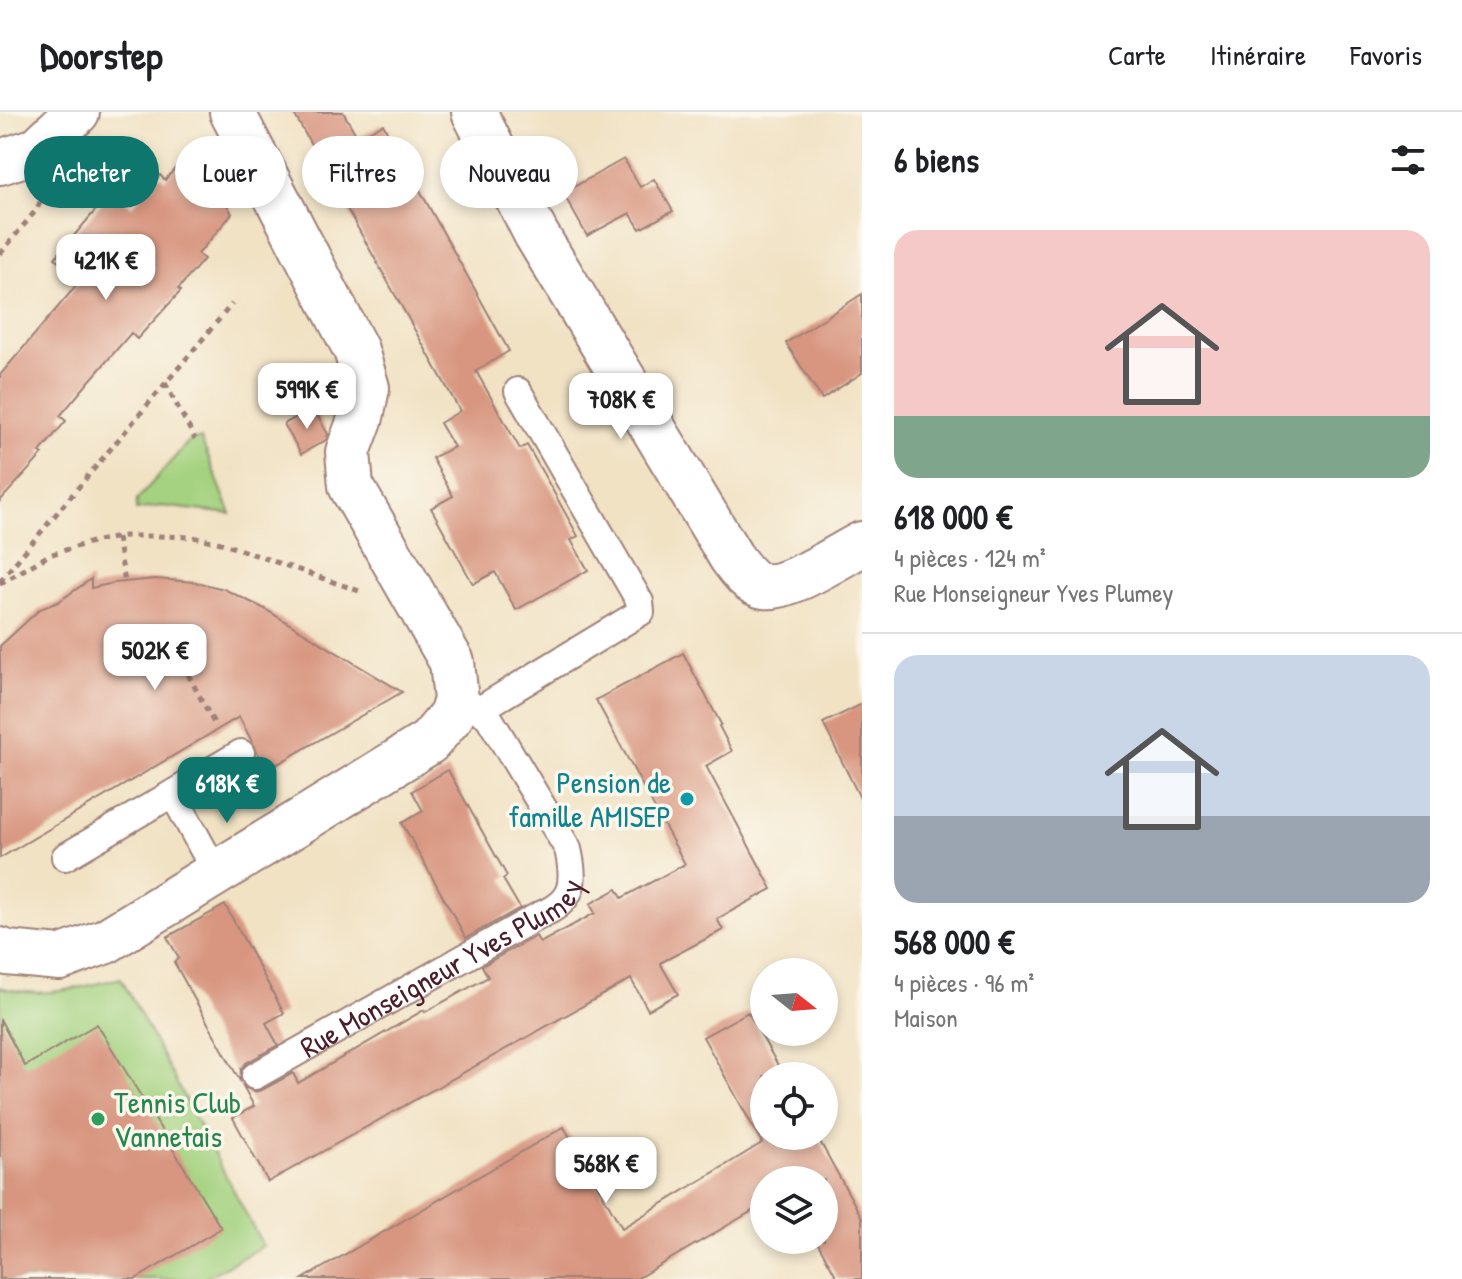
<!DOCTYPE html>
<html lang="fr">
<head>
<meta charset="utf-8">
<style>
  body { margin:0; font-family:"Patrick Hand",sans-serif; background:#f6f6f6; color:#202124; height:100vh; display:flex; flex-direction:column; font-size:30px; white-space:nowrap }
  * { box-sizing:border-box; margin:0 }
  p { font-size:26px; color:#757577 }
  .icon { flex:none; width:44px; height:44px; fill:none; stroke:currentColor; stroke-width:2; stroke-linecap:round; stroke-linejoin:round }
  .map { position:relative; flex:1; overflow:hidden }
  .panel { display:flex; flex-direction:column; background:#fff; width:600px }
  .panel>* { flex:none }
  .hud { position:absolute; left:24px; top:24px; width:718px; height:72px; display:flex; gap:16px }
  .needle { width:52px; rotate:107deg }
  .fabs { position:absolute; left:750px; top:846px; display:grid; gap:16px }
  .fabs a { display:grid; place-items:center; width:88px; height:88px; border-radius:50%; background:#fff; box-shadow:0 4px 12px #0003; font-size:40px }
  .price { position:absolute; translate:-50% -68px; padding:0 18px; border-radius:16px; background:#fff; color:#222; font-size:26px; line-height:52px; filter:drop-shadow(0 2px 4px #0008) }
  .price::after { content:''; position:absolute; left:50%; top:48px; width:24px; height:18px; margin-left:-12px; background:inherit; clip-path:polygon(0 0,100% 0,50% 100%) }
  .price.on { background:#0f766e; color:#fff }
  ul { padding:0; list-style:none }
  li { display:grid; align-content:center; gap:16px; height:424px; padding:0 32px }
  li+li { border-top:2px solid #e0e0e0 }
  li span { display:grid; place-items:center; height:248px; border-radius:24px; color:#555 }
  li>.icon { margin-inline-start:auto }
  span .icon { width:144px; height:144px; fill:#fffc; stroke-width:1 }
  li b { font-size:34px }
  h2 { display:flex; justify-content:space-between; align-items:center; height:96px; padding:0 32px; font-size:34px }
  .tag { padding:0 28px; border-radius:36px; background:#fff; box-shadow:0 4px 12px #0003; font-size:28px; line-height:72px }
  .tag.on { background:#0f766e; color:#fff }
  header { display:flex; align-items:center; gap:48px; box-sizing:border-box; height:112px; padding:0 40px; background:#fff; border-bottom:2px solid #e0e0e0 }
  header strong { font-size:38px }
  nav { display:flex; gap:44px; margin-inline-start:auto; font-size:28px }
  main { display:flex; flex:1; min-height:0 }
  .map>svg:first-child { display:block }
  .green { fill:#a4d280; stroke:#777856; stroke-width:2 }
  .building { fill:#d89680 }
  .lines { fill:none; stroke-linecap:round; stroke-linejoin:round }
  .service-casing { stroke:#9e8078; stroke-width:30 }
  .minor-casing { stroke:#9e8078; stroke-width:48 }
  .path { stroke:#9e8078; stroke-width:5; stroke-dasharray:6 6; stroke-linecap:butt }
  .service { stroke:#fff; stroke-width:26 }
  .minor { stroke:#fff; stroke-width:44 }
  .culture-dot { fill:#0f9aa8; stroke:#fbf7ec; stroke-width:3 }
  .leisure-dot { fill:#2e9e5b; stroke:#fbf7ec; stroke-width:3 }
  .labels { text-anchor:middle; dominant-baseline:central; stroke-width:7; stroke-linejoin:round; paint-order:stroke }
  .culture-label { font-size:30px; fill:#0d838f; stroke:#fbf7ec; text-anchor:end }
  .street-label { font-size:30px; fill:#4a1f2b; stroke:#fbf7ec }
  .leisure-label { font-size:30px; fill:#27864d; stroke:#fbf7ec; text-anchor:start }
</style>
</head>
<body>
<header>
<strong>Doorstep</strong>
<nav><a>Carte</a><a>Itinéraire</a><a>Favoris</a></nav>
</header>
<main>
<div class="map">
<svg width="862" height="1167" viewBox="0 0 862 1167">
  <rect width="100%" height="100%" fill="#fbf7ec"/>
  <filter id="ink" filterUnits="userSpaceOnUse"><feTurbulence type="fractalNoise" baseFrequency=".0125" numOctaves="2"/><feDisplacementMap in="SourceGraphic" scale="16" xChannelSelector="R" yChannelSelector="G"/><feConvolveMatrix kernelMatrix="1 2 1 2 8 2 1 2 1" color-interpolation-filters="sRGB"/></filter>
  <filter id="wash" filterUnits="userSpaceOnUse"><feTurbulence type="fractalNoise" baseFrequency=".006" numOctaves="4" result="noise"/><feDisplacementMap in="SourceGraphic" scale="32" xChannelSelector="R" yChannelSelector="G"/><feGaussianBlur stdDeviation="1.8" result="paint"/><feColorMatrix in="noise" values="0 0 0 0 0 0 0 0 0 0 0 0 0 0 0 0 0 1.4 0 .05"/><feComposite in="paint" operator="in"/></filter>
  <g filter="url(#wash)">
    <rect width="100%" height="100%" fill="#f1e2c4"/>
    <g class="green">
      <polygon points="201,327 231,402 161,394 136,398 137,388 190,328"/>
      <path d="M121 866 263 1134 203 1167H0V875C41 888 81 875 121 866Z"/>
    </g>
    <g id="blocks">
      <g class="building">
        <polygon points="293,0 343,0 358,26 383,12 509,239 476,259 520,337 527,333 553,379 578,424 571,428 588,458 516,498 495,460 473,472 431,396 453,384 432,346 454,335 440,311 460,299"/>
        <polygon points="195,34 232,102 198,142 204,147 178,177 181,179 137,227 131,221 87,272 60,304 66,309 40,340 43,342 0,389 0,263 81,168 55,146 112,79 132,95 160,63 165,68"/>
        <polygon points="624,47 640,75 654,67 673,99 640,117 630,101 587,124 563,81"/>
        <polygon points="862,182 862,261 822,287 786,231"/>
        <polygon points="313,296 328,322 326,328 301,342 284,312"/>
        <polygon points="91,467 91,476 114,471 155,467 195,470 224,477 263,496 402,580 267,658 239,605 0,746 0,534 40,497 58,490"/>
        <polygon points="683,541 721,612 719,614 732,639 706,654 772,777 717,807 723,818 660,851 678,882 648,898 631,867 268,1070 233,1006 254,994 243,974 254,980 262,978 293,961 298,971 424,898 425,900 488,865 482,854 536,824 540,831 595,801 590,792 617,777 622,786 685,752 596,588"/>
        <polygon points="862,592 862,690 823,611"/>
        <polygon points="448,658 507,764 503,767 520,796 466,826 402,711 423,699 412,679"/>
        <polygon points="225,793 284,901 266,911 278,933 246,951 241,957 240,969 174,850 179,846 167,825"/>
        <polygon points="748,900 784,964 764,964 764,1024 817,1024 862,1106 862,1167 838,1167 816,1128 824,1128 824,1068 764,1068 764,1092 636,1167 303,1167 564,1015 622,1116 762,1031 703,925"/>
        <polygon points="0,907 25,954 97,912 221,1116 136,1167 0,1167"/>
      </g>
    </g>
  </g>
  <g filter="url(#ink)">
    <use href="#blocks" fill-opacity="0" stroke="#9e8078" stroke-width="2"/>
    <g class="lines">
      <g class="service-casing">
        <g id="service">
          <polyline points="479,598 641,500 640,490 518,279"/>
          <polyline points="173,682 216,761"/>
          <polyline points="65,745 241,641"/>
          <path id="s1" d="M255 964 538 804C573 790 576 773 568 737L488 604 471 593 456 588"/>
        </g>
      </g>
      <g class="minor-casing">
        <g id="minor">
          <path d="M474 0 536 122 731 445C739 456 750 472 764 474 789 478 838 444 862 432"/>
          <polyline points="0,50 37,38 77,0"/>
          <polyline points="0,838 7,841 60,846 106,829 429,630 451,604 456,588 452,550 351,374 348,340 361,305 367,276 356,238 232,0"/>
        </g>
      </g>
      <g class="path">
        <polyline points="0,142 37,97 43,83"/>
        <polyline points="165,271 195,327"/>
        <polyline points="117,426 125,470"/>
        <polyline points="0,469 232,192"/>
        <polyline points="0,472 49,443 92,430 125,424 159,424 193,425 221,431 362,480"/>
        <polyline points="157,527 172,547 184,555 216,615"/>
      </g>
      <use href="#service" class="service"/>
      <use href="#minor" class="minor"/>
    </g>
  </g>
  <circle class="culture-dot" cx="687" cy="687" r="8"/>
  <circle class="leisure-dot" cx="98" cy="1007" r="8"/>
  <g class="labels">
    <g class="culture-label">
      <text x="671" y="670">Pension de<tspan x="671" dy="34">famille AMISEP</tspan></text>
    </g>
    <g class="street-label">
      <text stroke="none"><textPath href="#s1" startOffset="216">Rue Monseigneur Yves Plumey</textPath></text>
    </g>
    <g class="leisure-label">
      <text x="114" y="990">Tennis Club<tspan x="114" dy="34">Vannetais</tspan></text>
    </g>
  </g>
</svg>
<div class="fabs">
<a><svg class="needle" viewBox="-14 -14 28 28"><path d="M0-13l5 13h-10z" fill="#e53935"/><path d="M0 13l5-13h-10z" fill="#757577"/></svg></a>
<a><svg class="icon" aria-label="locate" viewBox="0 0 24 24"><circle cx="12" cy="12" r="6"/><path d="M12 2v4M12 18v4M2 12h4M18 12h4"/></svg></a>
<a><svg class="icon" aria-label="layers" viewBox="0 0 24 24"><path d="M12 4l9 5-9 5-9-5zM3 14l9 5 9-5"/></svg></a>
</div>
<b class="price" style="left:106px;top:190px">421K €</b>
<b class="price" style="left:307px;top:319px">599K €</b>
<b class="price" style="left:621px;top:329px">708K €</b>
<b class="price" style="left:155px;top:580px">502K €</b>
<b class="price on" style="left:227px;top:713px">618K €</b>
<b class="price" style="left:606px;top:1093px">568K €</b>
<div class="hud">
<a class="tag on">Acheter</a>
<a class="tag">Louer</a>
<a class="tag">Filtres</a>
<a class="tag">Nouveau</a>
</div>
</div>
<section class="panel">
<h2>6 biens<svg class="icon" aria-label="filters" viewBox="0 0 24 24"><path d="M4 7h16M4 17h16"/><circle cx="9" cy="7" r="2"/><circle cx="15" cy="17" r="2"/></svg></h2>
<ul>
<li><span style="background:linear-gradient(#f6c9c9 75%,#7fa58c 0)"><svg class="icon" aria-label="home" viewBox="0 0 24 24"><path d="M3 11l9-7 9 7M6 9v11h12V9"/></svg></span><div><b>618 000 €</b><p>4 pièces · 124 m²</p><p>Rue Monseigneur Yves Plumey</p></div></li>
<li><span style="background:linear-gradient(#c9d6e8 65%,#9aa5b1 0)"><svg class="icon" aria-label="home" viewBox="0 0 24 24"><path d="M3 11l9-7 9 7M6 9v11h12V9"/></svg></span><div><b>568 000 €</b><p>4 pièces · 96 m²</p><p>Maison</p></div></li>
</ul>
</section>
</main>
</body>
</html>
